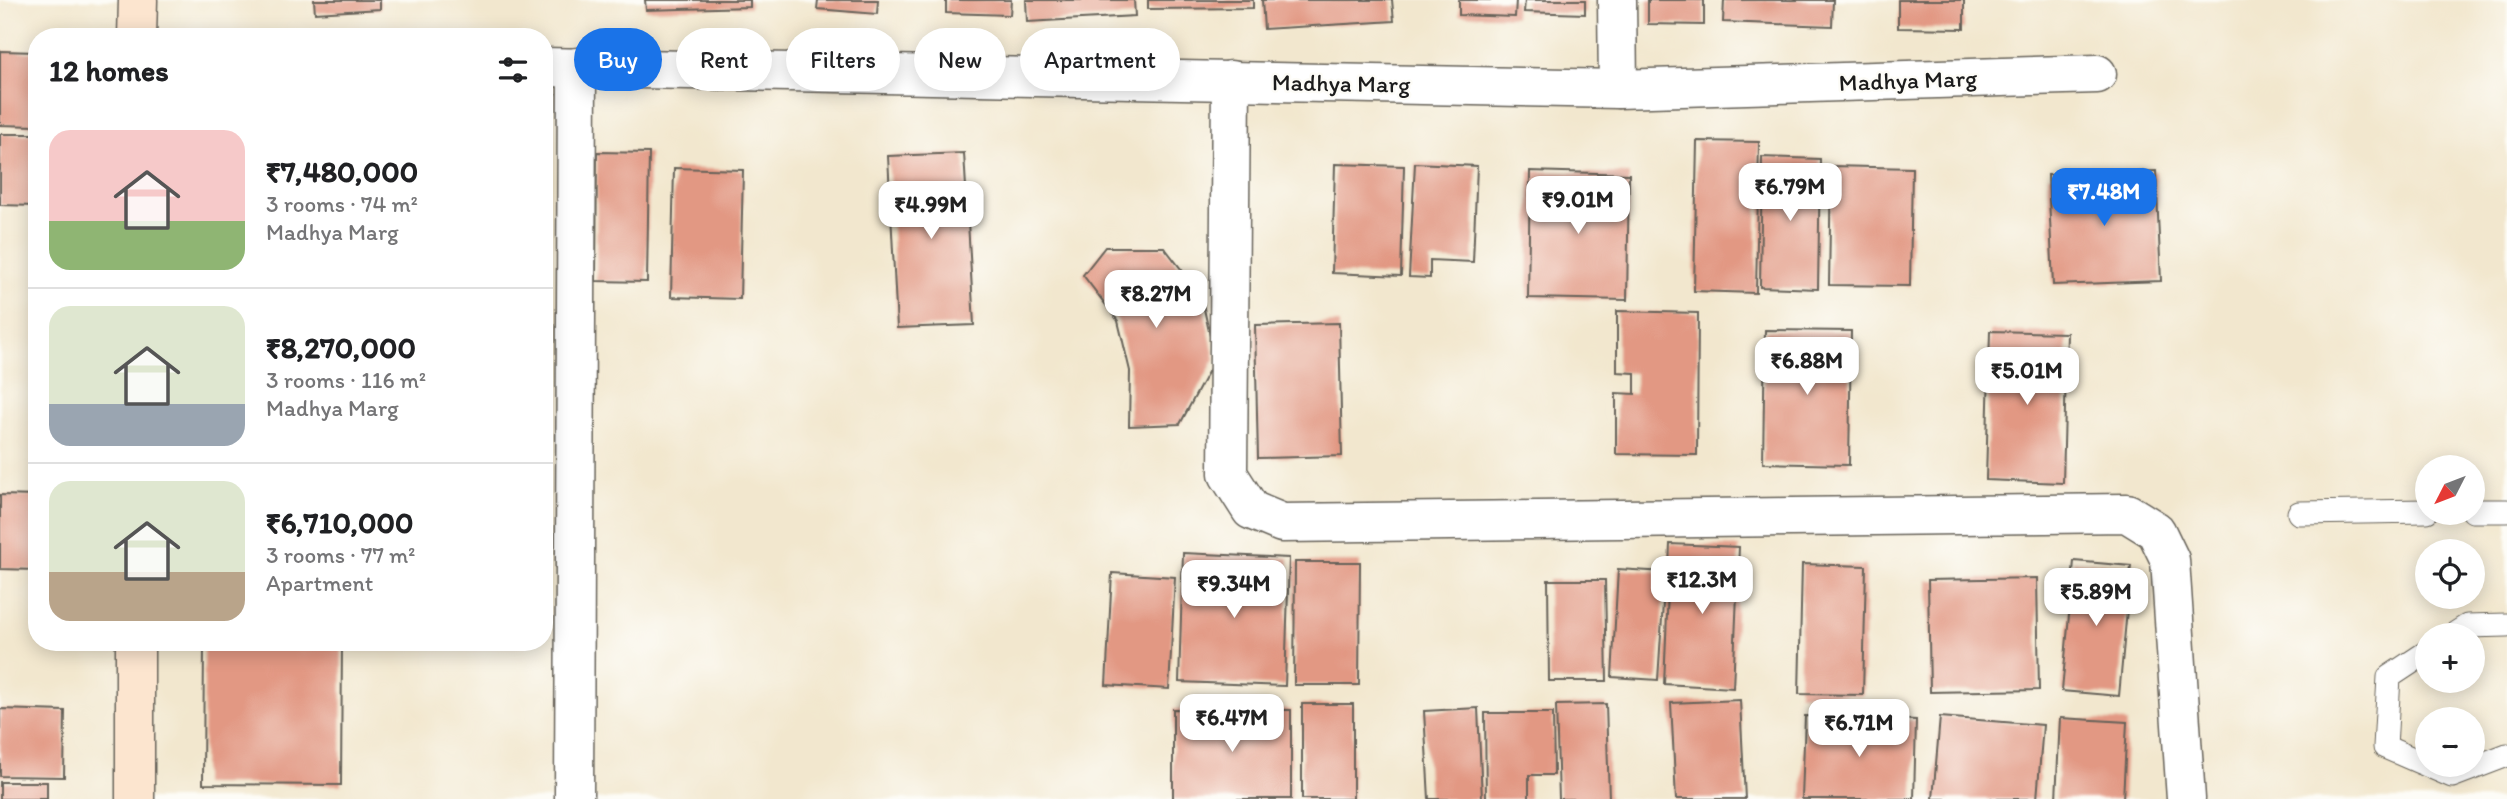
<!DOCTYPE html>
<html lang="en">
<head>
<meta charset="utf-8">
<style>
  body { margin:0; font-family:Itim,sans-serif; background:#f2f2f2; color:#202124; height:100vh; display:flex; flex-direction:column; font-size:26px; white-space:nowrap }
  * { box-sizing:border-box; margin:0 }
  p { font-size:23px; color:#757577 }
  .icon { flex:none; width:38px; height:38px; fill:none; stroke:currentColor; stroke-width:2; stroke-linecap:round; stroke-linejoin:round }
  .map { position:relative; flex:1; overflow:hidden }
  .sheet { position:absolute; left:28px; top:28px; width:525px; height:623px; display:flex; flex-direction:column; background:#fff; border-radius:28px; box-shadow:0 4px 18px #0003 }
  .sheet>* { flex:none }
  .banner { position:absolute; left:574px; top:28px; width:665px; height:63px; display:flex; gap:14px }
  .needle { width:46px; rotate:228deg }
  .buttons { position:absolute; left:2415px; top:455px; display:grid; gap:14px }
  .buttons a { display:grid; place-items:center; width:70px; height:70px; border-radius:50%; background:#fff; box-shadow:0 4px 18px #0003; font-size:35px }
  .price { position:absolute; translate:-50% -60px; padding:0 16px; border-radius:14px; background:#fff; color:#222; font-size:23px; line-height:46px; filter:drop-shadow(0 2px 4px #0008) }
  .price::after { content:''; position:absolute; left:50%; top:42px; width:21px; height:16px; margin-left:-10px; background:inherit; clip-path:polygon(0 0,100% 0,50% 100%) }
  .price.current { background:#1a73e8; color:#fff }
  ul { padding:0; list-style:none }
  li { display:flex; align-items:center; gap:21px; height:175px; padding:0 21px }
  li+li { border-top:2px solid #e0e0e0 }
  li span { display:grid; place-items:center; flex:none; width:196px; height:140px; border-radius:21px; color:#555 }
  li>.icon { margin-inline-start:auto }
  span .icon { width:84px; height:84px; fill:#fffc; stroke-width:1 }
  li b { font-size:30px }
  h2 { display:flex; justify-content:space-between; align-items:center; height:84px; padding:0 21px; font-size:30px }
  .pill { padding:0 24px; border-radius:32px; background:#fff; box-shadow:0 4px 18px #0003; font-size:24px; line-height:63px }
  .pill.current { background:#1a73e8; color:#fff }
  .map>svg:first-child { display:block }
  .building { fill:#e29883 }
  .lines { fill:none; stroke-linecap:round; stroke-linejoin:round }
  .lane-casing { stroke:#67635a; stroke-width:25 }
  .street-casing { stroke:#67635a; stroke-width:41 }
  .secondary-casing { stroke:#67635a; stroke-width:41 }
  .lane { stroke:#fff; stroke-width:23 }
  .street { stroke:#fff; stroke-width:38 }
  .secondary { stroke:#fce5cf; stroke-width:38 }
  .labels { text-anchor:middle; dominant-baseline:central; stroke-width:5; stroke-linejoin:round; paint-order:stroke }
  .street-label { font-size:24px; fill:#1c1c1c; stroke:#fdfcf7 }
</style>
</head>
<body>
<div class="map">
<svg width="2507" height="799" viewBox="0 0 2507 799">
  <rect width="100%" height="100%" fill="#fdfcf7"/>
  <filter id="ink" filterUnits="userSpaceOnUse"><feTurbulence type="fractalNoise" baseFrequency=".0143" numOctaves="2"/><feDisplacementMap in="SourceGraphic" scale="14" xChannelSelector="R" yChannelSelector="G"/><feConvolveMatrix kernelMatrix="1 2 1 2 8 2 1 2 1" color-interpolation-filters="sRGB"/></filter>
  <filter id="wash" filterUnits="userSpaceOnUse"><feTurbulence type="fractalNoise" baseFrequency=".00686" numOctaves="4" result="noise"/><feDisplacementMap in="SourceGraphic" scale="28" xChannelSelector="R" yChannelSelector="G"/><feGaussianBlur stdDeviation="1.57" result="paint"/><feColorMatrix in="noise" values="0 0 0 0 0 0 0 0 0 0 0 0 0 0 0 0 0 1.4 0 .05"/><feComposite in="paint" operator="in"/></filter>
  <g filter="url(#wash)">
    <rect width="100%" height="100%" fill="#f2e7ce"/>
    <g id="blocks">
      <g class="building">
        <polygon points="314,0 380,0 380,9 315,13"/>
        <polygon points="645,0 750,0 750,7 646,10"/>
        <polygon points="818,0 878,0 877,14 817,9"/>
        <polygon points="946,0 1011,0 1010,15 946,13"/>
        <polygon points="1026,0 1134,0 1135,16 1027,22"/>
        <polygon points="1148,0 1253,0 1253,8 1148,9"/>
        <polygon points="1262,0 1392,0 1394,21 1264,29"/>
        <polygon points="1459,0 1516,0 1515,17 1459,15"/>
        <polygon points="1525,0 1585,0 1585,14 1524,12"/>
        <polygon points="1648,0 1704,0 1704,25 1648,24"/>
        <polygon points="1724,0 1833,0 1832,26 1723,22"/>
        <polygon points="1898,0 1964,0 1964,29 1898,28"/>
        <polygon points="0,51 37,52 37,126 0,125"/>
        <polygon points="0,134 37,134 37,206 0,205"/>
        <polygon points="1697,141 1759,142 1756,293 1694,291"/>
        <polygon points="597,152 649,153 647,282 596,281"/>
        <polygon points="964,153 974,325 897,328 888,156"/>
        <polygon points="1762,157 1820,159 1818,289 1760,287"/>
        <polygon points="1415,163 1477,166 1473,262 1430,260 1430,278 1409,277"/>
        <polygon points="1335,164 1404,166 1401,276 1332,273"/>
        <polygon points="1831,166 1912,168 1910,286 1829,285"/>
        <polygon points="674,168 743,170 740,299 671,297"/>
        <polygon points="1530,171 1629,174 1627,300 1528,298"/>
        <polygon points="2156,171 2161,281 2053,285 2048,175"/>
        <polygon points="1105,247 1164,247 1201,295 1215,359 1180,424 1129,426 1130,371 1118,321 1083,275"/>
        <polygon points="1617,311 1698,313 1697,455 1616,454 1616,393 1635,394 1635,373 1617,372"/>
        <polygon points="1339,323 1342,456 1258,458 1255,325"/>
        <polygon points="1765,330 1851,331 1849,465 1763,463"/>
        <polygon points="1990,331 2067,333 2063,483 1986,480"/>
        <polygon points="0,495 37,496 37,570 0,569"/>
        <polygon points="1670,544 1739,547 1733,688 1664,684"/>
        <polygon points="1183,553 1289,558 1285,686 1179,682"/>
        <polygon points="2074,561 2131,566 2119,696 2062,691"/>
        <polygon points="1295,562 1360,562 1359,685 1294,685"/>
        <polygon points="1802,564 1866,566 1863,695 1799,694"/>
        <polygon points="1618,569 1665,572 1658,680 1612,677"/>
        <polygon points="1112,573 1175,577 1169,689 1106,685"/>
        <polygon points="2037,578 2039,690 1930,692 1928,580"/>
        <polygon points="1548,580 1605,580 1607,681 1549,681"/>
        <polygon points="204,642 342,642 341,785 203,784"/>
        <polygon points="1740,700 1745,799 1676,799 1671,703"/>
        <rect x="1302" y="704" width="51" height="95"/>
        <polygon points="1606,704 1609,799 1559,799 1556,705"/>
        <polygon points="1478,708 1482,799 1429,799 1424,711"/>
        <polygon points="0,709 65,711 64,777 0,776"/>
        <polygon points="1173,709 1291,710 1291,799 1173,799"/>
        <polygon points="1485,713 1553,713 1554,775 1529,775 1529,799 1486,799"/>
        <polygon points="1805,716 1916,720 1914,799 1802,799"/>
        <polygon points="1940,717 2043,725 2037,799 1933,799"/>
        <polygon points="2060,718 2127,722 2123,799 2056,799"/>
        <rect x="0" y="782" width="47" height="17"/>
      </g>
    </g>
  </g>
  <g filter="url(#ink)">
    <use href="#blocks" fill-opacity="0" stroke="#67635a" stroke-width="2"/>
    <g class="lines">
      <g class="lane-casing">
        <g id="lane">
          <polyline points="2473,511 2507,511"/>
          <polyline points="2299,513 2427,511"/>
          <polyline points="2453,635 2467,626 2507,625"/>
          <polyline points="2427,652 2389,677 2385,747 2452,776 2507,755"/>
        </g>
      </g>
      <g class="street-casing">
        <g id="street">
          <polyline points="1617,0 1618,89"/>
          <polyline points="544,67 1618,89 2097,74"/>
          <polyline points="1231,80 1228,474 1251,510 1282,523 2127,513 2156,531 2170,560 2186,799"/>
          <polyline points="574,799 577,67"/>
        </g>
      </g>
      <g class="secondary-casing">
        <g id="secondary">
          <polyline points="137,37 138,0"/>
          <polyline points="135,799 135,642"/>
        </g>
      </g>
      <use href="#lane" class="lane"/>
      <use href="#street" class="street"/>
      <use href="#secondary" class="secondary"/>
    </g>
  </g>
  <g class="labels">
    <g class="street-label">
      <text transform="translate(1908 80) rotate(-2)">Madhya Marg</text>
      <text transform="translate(1341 83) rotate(1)">Madhya Marg</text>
    </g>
  </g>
</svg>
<div class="buttons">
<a><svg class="needle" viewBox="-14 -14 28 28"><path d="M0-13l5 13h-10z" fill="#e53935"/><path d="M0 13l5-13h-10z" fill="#757577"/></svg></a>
<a><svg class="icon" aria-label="locate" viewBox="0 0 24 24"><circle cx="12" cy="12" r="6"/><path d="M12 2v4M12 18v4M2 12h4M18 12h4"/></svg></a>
<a>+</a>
<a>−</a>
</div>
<b class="price" style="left:1790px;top:223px">₹6.79M</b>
<b class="price current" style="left:2104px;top:228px">₹7.48M</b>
<b class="price" style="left:1578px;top:236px">₹9.01M</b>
<b class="price" style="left:931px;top:241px">₹4.99M</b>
<b class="price" style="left:1156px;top:330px">₹8.27M</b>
<b class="price" style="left:1807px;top:397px">₹6.88M</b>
<b class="price" style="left:2027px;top:407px">₹5.01M</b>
<b class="price" style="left:1702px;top:616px">₹12.3M</b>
<b class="price" style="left:1234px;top:620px">₹9.34M</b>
<b class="price" style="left:2096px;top:628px">₹5.89M</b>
<b class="price" style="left:1232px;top:754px">₹6.47M</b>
<b class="price" style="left:1859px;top:759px">₹6.71M</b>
<div class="banner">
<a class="pill current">Buy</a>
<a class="pill">Rent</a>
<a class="pill">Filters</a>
<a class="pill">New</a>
<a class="pill">Apartment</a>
</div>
<section class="sheet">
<h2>12 homes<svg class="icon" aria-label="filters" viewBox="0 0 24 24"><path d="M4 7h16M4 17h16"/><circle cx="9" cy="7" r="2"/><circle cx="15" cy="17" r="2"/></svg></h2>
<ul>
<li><span style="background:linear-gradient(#f6c9c9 65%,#8fb573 0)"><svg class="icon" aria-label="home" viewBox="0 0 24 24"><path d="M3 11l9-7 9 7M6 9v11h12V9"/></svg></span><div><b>₹7,480,000</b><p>3 rooms · 74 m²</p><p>Madhya Marg</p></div></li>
<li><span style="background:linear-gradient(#dfe7d0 70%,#9aa5b1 0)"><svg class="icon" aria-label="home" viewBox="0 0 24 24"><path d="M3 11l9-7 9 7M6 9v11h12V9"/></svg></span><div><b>₹8,270,000</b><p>3 rooms · 116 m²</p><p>Madhya Marg</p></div></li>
<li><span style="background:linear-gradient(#dfe7d0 65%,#b9a48a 0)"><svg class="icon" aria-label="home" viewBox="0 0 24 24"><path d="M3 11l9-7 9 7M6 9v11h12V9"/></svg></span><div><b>₹6,710,000</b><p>3 rooms · 77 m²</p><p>Apartment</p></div></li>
</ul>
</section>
</div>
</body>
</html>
